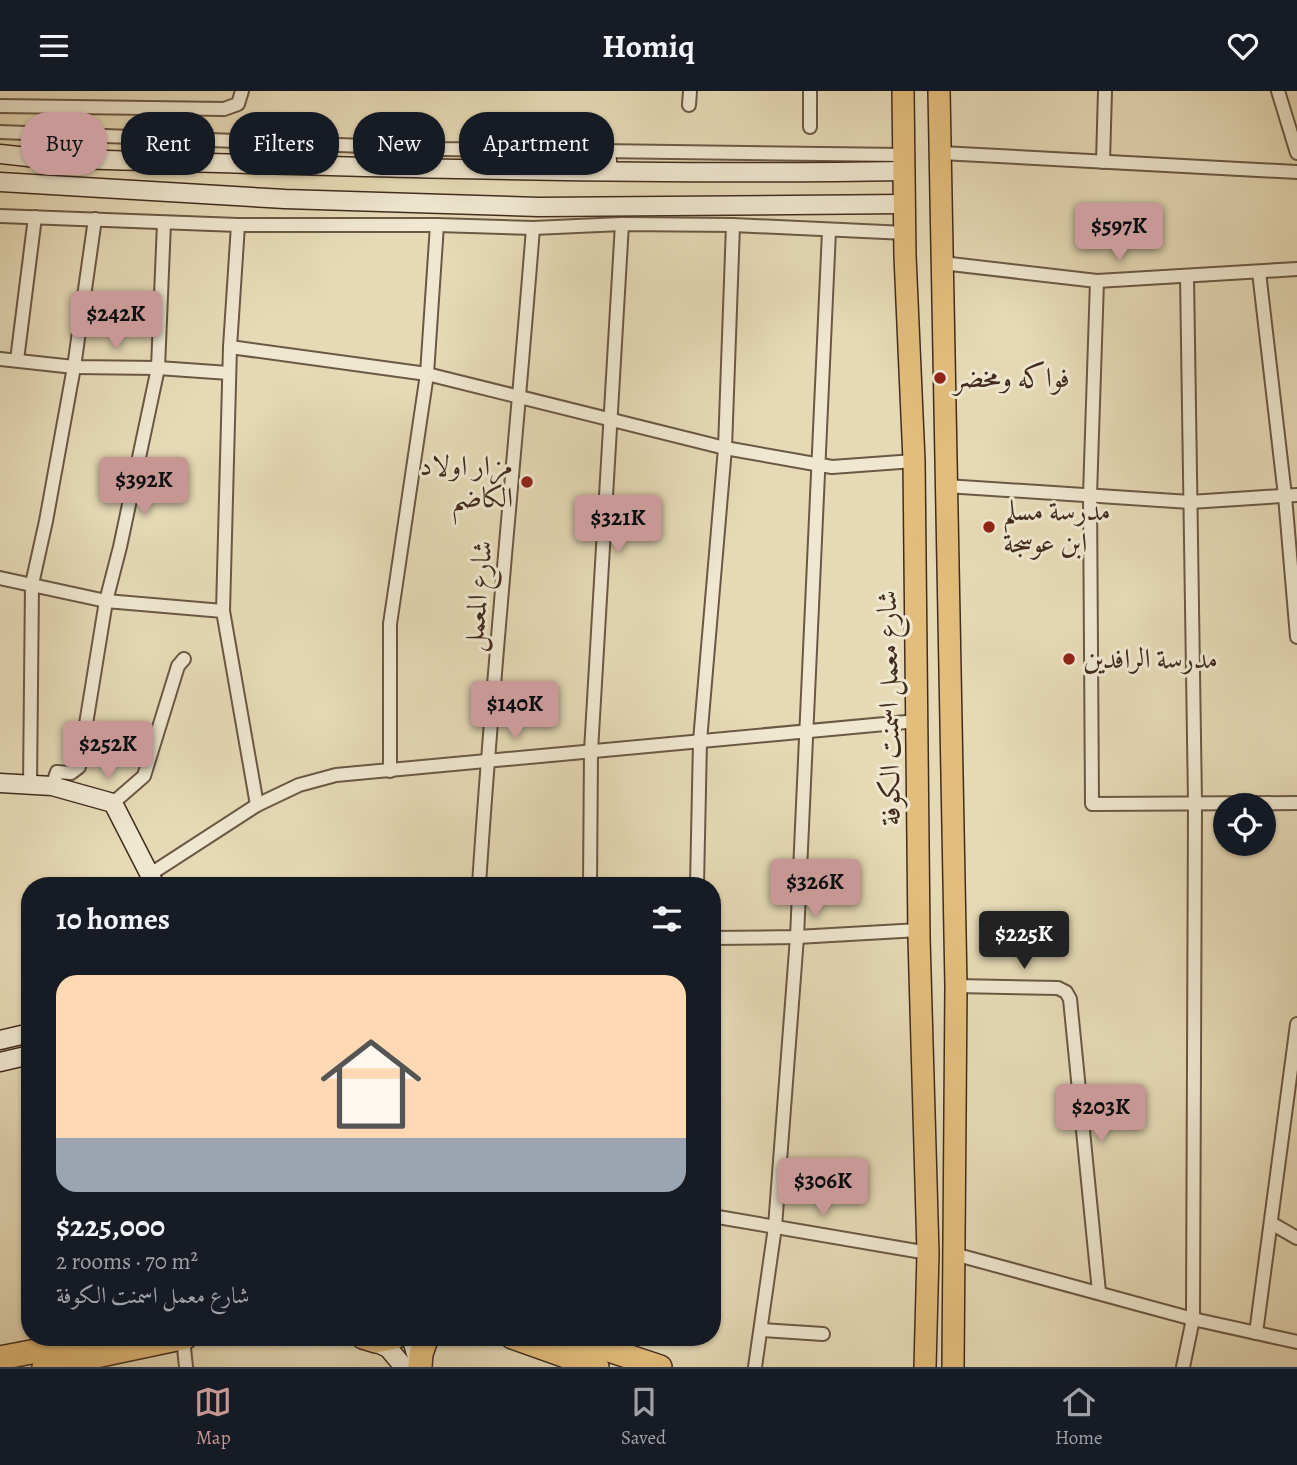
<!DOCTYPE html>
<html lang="en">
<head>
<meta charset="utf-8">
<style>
  body { margin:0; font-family:Alegreya,Amiri,serif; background:#242831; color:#f1f3f6; height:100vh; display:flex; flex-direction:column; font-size:26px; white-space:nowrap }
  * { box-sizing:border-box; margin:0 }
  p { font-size:23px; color:#9ea1a6 }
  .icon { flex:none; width:38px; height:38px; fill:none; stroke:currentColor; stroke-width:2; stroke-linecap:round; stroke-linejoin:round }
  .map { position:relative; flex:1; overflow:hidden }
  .details { position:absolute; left:21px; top:786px; width:700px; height:469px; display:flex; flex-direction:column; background:#171b24; border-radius:28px; box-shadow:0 2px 5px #0004 }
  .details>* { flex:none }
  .hud { position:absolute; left:21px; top:21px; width:700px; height:63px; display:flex; gap:14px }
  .fabs { position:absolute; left:1213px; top:702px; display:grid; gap:14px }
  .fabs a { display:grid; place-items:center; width:63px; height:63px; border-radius:50%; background:#171b24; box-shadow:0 2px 5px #0004; font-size:35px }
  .price { position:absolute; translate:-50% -60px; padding:0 16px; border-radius:7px; background:#c59692; color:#111; font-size:23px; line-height:46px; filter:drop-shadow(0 2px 4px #0008) }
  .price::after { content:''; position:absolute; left:50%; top:42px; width:21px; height:16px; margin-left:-10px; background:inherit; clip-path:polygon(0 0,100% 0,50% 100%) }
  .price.current { background:#222; color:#fff }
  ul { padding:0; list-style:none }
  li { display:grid; align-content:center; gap:14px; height:371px; padding:0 35px }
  li span { display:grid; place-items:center; height:217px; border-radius:21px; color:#555 }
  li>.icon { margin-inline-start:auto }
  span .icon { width:126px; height:126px; fill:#fffc; stroke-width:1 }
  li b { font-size:30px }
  h2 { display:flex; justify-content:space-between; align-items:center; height:84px; padding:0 35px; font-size:30px }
  .tag { padding:0 24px; border-radius:28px; background:#171b24; box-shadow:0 2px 5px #0004; font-size:24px; line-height:63px }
  .tag.current { background:#c59692; color:#111 }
  header { display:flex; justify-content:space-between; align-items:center; height:91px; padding:0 35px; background:#171b24; font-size:32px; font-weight:700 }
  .tabs { display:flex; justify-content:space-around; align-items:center; height:98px; border-top:2px solid #363941; background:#171b24; font-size:19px; color:#9ea1a6 }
  .tabs a { display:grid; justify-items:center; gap:4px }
  .tabs .current { color:#c59692 }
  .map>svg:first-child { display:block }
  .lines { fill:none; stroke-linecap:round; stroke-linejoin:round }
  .street-casing { stroke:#6b5844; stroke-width:16 }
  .secondary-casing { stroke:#422c1e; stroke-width:21 }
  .primary-casing { stroke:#422c1e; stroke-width:24 }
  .highway-casing { stroke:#422c1e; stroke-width:26 }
  .street { stroke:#efe7d0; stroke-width:12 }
  .secondary { stroke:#efe7d0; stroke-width:18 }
  .primary { stroke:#e3bd7b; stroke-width:21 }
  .highway { stroke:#e3bd7b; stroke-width:23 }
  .poi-dot { fill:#8f2418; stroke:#efe7d0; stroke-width:2.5 }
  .labels { text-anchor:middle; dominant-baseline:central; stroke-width:6; stroke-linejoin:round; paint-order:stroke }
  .poi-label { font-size:28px; fill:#422c1e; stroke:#efe7d0; text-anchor:start }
  .street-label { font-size:28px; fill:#422c1e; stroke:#efe7d0 }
</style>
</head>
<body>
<header><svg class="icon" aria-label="menu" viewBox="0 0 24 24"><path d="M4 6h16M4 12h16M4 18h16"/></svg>Homiq<svg class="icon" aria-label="heart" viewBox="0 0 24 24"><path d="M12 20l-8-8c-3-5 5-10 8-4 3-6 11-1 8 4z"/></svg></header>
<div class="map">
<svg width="1297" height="1276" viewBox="0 0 1297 1276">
  <rect width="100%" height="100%" fill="#e6dab6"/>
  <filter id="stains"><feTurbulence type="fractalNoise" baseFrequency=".00286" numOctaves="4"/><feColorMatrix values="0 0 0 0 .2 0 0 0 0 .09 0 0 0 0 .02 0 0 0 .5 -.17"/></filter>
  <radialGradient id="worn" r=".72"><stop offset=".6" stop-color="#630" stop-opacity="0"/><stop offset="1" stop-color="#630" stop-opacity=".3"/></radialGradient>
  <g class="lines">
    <g class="street-casing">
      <g id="street">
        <polyline points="1278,0 1297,62"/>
        <polyline points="689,14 690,0"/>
        <polyline points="0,15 224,18 238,13 242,0"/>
        <polyline points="810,36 810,0"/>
        <polyline points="0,41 442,58 904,64"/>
        <polyline points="941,62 1297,81"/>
        <polyline points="1103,71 1105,0"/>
        <polyline points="0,125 238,134 437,134 533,137 622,133 733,134 906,142"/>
        <polyline points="238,134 230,256 223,520 257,714"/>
        <polyline points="942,172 1097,190 1297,178"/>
        <polyline points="1259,181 1285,405 1297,546"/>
        <polyline points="1097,190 1090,404 1092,713 1297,712"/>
        <polyline points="230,256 427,283 725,357 832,376 914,370"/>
        <polyline points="0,268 74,276 158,277 229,282"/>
        <polyline points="17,269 35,126"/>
        <polyline points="946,395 1190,411 1297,404"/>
        <polyline points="0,487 106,510 223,520"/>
        <polyline points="390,680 390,533 427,283 437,134"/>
        <polyline points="30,695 32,493 46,430 74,276 95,128"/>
        <polyline points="52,695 57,681 71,682 79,676 106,510 120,456 158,277 164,132"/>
        <polyline points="113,712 144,685 178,575 184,568"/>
        <polyline points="149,784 257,714 299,694 336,684 917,630"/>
        <path d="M479 794C493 575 516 356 533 137"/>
        <polyline points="590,794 591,660 622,133"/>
        <polyline points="697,794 700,650 725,357 733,134"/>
        <polyline points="712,847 797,846 919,839"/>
        <polyline points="956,895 1058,897 1066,901 1070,908 1099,1201"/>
        <polyline points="712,1125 928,1162"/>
        <polyline points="1271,1132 1297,1147"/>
        <polyline points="954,1163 1193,1228 1297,1251"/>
        <polyline points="761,1239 823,1243"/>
        <polyline points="1256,1242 1297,933"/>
        <polyline points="183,1247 186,1276"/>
        <polyline points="755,1276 775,1136 797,846 829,140"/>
        <polyline points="1183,1276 1193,1228 1195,712 1187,185"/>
      </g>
    </g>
    <g class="secondary-casing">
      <g id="secondary">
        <polyline points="606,61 608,79"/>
        <path d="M0 63 37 67C326 75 615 85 905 80"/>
        <polyline points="0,91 285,108 539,116 905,113"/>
        <polyline points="0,692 52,695 113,712 155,794"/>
        <polyline points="0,949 30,942"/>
        <polyline points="0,971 30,964"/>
        <polyline points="411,1246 420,1276"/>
        <polyline points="368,1248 388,1257 404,1276"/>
      </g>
    </g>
    <g class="primary-casing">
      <g id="primary">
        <polyline points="903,0 905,165 914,370 919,847 928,1162 925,1276"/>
        <polyline points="939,0 956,895 953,1276"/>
      </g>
    </g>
    <g class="highway-casing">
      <g id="highway">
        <polyline points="363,1246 376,1250 395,1246"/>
        <polyline points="512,1246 597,1276"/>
        <polyline points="570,1246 660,1276"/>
        <polyline points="0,1267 109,1246"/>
        <polyline points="44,1276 186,1246"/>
        <polyline points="420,1276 421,1263 427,1246"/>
      </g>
    </g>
    <use href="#street" class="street"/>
    <use href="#secondary" class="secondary"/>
    <use href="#primary" class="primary"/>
    <use href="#highway" class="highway"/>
  </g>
  <g class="poi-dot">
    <circle cx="940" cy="287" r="7"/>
    <circle cx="527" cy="391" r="7"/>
    <circle cx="989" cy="436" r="7"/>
    <circle cx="1069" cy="568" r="7"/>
  </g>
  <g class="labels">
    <g class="poi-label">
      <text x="954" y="287">فواكه ومخضر</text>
      <text x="513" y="375" text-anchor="end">مزار اولاد<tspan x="513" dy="32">الكاضم</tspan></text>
      <text x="1003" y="420">مدرسة مسلم<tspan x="1003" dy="32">ابن عوسجة</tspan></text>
      <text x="1083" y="568">مدرسة الرافدين</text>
    </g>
    <g class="street-label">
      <text transform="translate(478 505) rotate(-85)">شارع المعمل</text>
      <text transform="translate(889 617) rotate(-91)">شارع معمل اسمنت الكوفة</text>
    </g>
  </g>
  <rect width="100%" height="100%" filter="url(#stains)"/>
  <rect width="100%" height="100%" fill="url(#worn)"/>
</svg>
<div class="fabs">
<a><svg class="icon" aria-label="locate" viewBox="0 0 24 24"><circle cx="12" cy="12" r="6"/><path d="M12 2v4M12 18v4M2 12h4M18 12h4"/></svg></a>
</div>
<b class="price" style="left:1119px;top:172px">$597K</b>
<b class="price" style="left:116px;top:260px">$242K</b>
<b class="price" style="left:144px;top:426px">$392K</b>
<b class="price" style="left:618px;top:464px">$321K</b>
<b class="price" style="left:515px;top:650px">$140K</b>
<b class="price" style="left:108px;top:690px">$252K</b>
<b class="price" style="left:815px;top:828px">$326K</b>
<b class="price current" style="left:1024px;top:880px">$225K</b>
<b class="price" style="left:1101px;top:1053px">$203K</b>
<b class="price" style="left:823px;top:1127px">$306K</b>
<div class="hud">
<a class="tag current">Buy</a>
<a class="tag">Rent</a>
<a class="tag">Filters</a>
<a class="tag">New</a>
<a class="tag">Apartment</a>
</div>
<section class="details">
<h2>10 homes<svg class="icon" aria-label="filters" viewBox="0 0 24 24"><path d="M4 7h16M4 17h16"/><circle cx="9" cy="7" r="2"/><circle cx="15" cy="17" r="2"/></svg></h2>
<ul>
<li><span style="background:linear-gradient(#ffd9b3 75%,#9aa5b1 0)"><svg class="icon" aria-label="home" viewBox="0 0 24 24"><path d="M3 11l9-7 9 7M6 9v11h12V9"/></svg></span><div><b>$225,000</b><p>2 rooms · 70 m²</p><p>شارع معمل اسمنت الكوفة</p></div></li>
</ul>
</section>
</div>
<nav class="tabs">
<a class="current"><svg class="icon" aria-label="map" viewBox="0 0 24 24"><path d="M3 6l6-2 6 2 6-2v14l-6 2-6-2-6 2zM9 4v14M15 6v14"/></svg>Map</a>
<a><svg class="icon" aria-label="saved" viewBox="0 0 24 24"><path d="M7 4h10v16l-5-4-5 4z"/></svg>Saved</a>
<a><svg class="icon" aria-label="home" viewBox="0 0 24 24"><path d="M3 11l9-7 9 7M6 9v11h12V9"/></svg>Home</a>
</nav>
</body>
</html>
